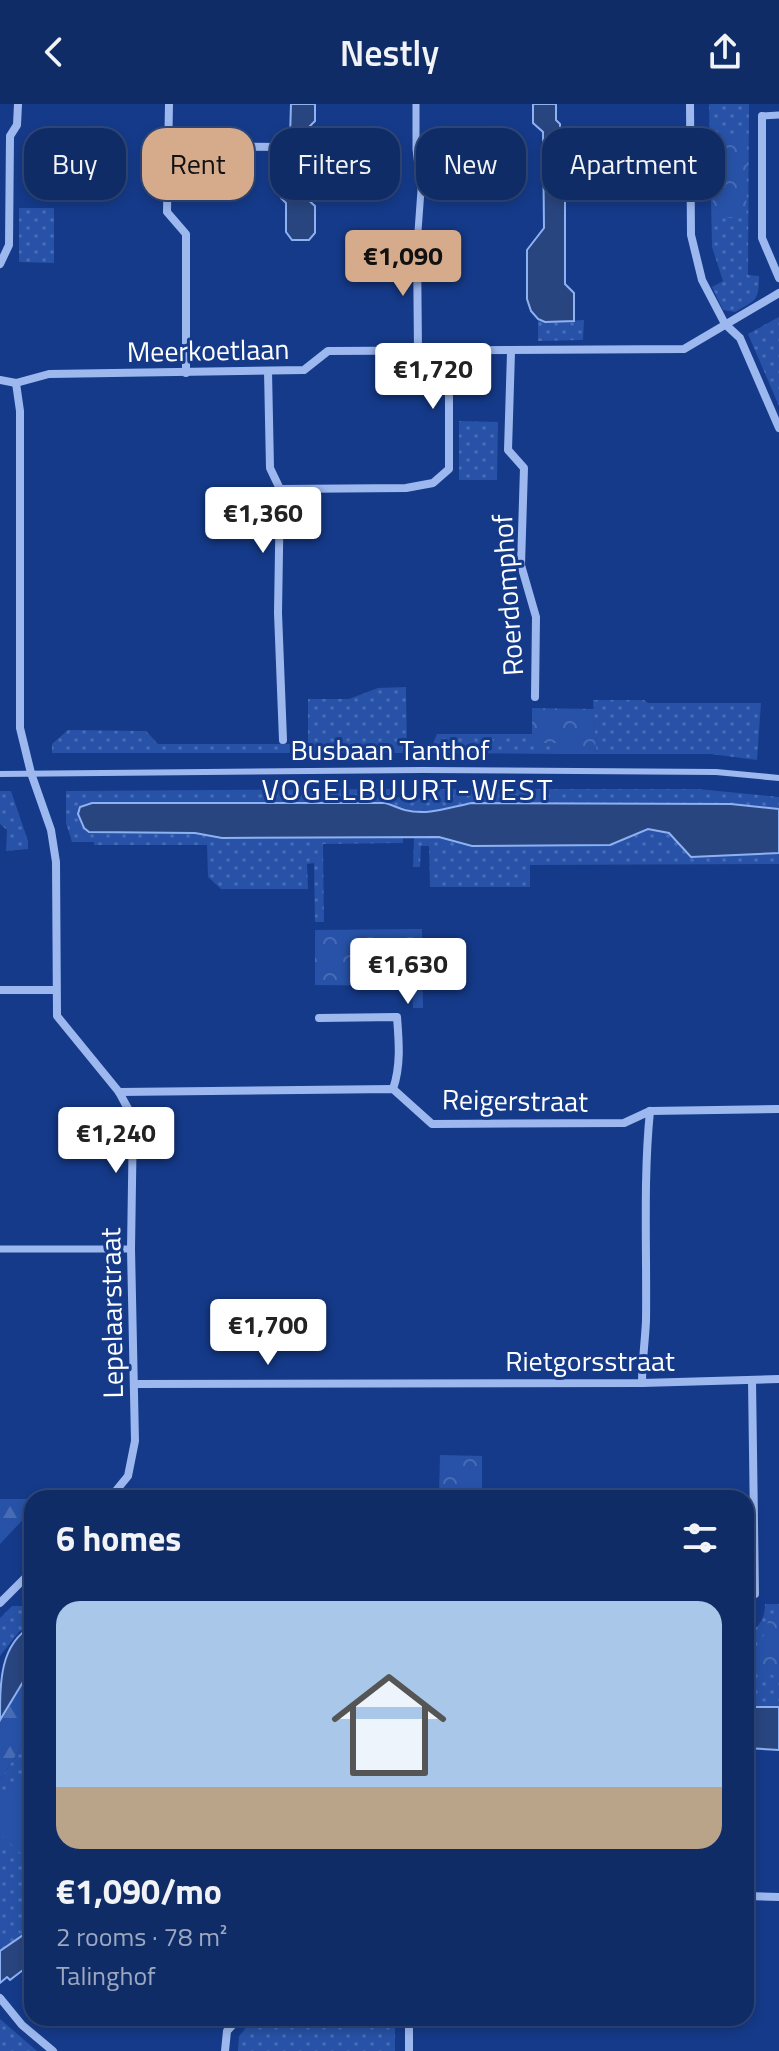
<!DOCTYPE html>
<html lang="en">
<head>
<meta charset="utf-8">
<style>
  body { margin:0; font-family:"Titillium Web",sans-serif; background:#1e3870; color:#f1f3f6; height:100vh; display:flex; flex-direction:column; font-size:30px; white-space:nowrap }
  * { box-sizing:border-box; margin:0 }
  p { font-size:26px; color:#9ca7c0 }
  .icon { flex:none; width:44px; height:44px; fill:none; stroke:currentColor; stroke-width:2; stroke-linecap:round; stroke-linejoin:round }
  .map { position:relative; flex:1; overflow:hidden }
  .side { position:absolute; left:24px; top:1386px; width:730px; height:536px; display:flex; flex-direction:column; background:#102c67; border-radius:24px; box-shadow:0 4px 12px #0003,0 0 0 2px #30487b }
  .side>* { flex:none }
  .banner { position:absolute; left:24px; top:24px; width:732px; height:72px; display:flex; gap:16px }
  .price { position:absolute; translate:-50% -68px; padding:0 18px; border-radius:8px; background:#fff; color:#222; font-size:26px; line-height:52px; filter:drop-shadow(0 2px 4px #0008) }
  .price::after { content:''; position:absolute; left:50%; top:48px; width:24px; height:18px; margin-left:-12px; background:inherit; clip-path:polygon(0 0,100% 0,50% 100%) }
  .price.on { background:#d6ab8b; color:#111 }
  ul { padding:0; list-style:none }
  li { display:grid; align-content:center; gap:16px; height:424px; padding:0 32px }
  li span { display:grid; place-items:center; height:248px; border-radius:24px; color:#555 }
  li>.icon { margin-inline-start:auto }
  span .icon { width:144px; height:144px; fill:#fffc; stroke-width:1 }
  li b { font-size:34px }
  h2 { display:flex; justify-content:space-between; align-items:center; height:96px; padding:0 32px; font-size:34px }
  .chip { padding:0 28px; border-radius:24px; background:#102c67; box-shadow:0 4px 12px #0003,0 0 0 2px #30487b; font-size:28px; line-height:72px }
  .chip.on { background:#d6ab8b; color:#111 }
  header { display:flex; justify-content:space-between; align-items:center; height:104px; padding:0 32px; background:#102c67; font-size:36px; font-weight:600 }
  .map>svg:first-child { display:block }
  .grass { fill:url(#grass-dots) }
  .forest { fill:url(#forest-firs) }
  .park { fill:url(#park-crowns) }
  .pitch { fill:#2752a7 }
  .water { fill:#29457f; stroke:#8eb1f2; stroke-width:2 }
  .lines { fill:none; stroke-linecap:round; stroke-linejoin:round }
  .service { stroke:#9cb8ef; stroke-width:6 }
  .pedestrian { stroke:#9cb8ef; stroke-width:7 }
  .minor { stroke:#9cb8ef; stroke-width:8 }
  .labels { text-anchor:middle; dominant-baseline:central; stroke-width:6; stroke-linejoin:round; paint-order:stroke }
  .street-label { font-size:28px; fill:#fff; stroke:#153a89 }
  .neighbourhood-label { font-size:30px; letter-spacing:2px; fill:#fff; stroke:#153a89 }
</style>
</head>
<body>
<header><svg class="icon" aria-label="back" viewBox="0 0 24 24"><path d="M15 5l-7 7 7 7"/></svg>Nestly<svg class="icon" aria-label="share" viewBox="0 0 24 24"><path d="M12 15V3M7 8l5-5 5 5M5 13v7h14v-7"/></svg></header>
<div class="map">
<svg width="779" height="1947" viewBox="0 0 779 1947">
  <defs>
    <pattern id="grass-dots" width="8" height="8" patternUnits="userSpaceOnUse" patternTransform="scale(2)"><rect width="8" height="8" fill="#2752a7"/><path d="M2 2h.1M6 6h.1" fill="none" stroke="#476cb4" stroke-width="1.8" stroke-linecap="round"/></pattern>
    <pattern id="forest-firs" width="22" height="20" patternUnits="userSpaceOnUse" patternTransform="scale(2)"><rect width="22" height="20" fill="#2752a7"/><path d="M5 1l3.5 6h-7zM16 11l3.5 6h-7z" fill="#476cb4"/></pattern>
    <pattern id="park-crowns" width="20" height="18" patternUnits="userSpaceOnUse" patternTransform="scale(2)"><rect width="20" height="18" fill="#2752a7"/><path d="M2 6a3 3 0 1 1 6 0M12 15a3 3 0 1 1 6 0" fill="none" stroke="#476cb4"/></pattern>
  </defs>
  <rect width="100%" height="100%" fill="#153a89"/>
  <g class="grass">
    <path d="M709 0H749L748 171 759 172C759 197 756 196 735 208L723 206 712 183 723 177 712 143Z"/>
    <polygon points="19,104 54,104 54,159 19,158"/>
    <polygon points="779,213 779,302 748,230"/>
    <polygon points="538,215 545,218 584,216 583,236 538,237"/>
    <polygon points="459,317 498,318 497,376 459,376"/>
    <polygon points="406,583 407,649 52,649 52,640 68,626 146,627 158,640 308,640 308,595 349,595 378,584"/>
    <polygon points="593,596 644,596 648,599 761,599 757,656 710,650 596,650"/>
    <polygon points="437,630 532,630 532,639 561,639 561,650 429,649"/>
    <path d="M398 685V693L430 695V685H698L779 693V705L731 700 472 699C465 700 460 703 453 705 429 711 408 706 385 699H92L85 700 78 710 82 722 89 728 195 729 222 734 403 733V739L323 740 324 818H315L314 759 307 760 308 785H221L208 773 207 741H94V738H72L66 719V687Z"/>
    <polygon points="0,687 11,687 28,737 28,745 6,747 7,726 0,720"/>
    <polygon points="648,725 669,729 691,753 779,749 779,760 530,761 530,783 430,783 429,742 421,742 420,763 413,763 414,733 439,733 472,742 610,741"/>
    <path d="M765 1500H779V1603H746V1531C759 1523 765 1515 765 1500Z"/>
    <polygon points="12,1502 32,1502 32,1522 19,1528 0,1552 0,1514"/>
    <polygon points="32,1626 32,1825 0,1847 0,1676"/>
    <polygon points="255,1914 395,1914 395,1947 238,1947 239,1932"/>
    <polygon points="0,1915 37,1947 0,1947"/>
  </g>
  <g class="forest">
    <polygon points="0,1395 32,1395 32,1406 0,1440"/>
    <polygon points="32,1563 32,1626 0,1676 0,1616"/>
  </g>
  <g class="park">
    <polygon points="712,33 747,34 746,114 713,114"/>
    <polygon points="532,604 594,605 596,650 561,650 561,639 532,639"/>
    <polygon points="422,825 423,904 413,904 412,882 315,881 315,826"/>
    <polygon points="440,1351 482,1352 482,1393 439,1392"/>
    <polygon points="769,1514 779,1514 779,1575 746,1555 763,1533"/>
    <polygon points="336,1914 372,1914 371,1920 351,1929"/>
  </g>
  <polygon class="pitch" points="32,1668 32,1752 28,1756 0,1730 0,1702"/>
  <g class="water">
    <polygon points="291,0 315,0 315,17 306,26 306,94 315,102 315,129 309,136 292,136 286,128 286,99 281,94 281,76 289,66"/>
    <polygon points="533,0 556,0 556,16 560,20 561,73 565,77 565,180 574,189 574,217 545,218 538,215 531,207 527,195 527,146 544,124 543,28 533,19"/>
    <path d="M92 699H385C392 701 398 704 405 706 428 712 450 703 472 699L731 700 779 705V749L691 753 669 729 648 725 610 741 472 742 439 733 222 734 195 729 89 728 84 724 78 710 80 703Z"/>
    <path d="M32 1522V1563L0 1616C0 1577 0 1540 32 1522Z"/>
    <polygon points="746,1603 779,1603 779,1646 746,1644"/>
    <polygon points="32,1825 32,1859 10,1876 7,1873 0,1879 0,1847"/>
  </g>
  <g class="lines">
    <polyline class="service" points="0,670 422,666 716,668 779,674"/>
    <g class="pedestrian">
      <polyline points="416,0 416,45 421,86 417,141"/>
      <polyline points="762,12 779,11"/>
      <polyline points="0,1145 131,1145"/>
    </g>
    <g class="minor">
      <polyline points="169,0 167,108 186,130 186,269"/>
      <polyline points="690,0 691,131 702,176 725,220 740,234 779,324"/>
      <polyline points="762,12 762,134 779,174"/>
      <polyline points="166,42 283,43"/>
      <polyline points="417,141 418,248"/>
      <polyline points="0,160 9,141 10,32 17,21 18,0"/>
      <polyline points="511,248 508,346 524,364 521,461 536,513 535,593"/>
      <polyline points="268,267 270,364 280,385 278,509 283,636"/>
      <polyline points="0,276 16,279 49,270 304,266 328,247 684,245 779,189"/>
      <polyline points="16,279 20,307 20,624 31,669 51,726 56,758 57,912 119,988 133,1014 131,1145 135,1337 128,1372 110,1394"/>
      <polyline points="280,385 406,384 433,379 449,365 449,248"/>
      <polyline points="0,886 55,886"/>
      <path d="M319 914 397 913C399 938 401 962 393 985"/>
      <path d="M119 988 393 985 432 1020 624 1019 650 1007C643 1077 647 1147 646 1217 645 1238 642 1258 642 1279"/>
      <polyline points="650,1007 779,1005"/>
      <polyline points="752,1276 755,1490"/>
      <polyline points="135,1280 642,1279 779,1275"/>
      <polyline points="0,1499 32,1467"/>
      <polyline points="746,1792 779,1793"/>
      <polyline points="0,1894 22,1921 53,1947"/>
      <polyline points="409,1914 409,1947"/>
      <polyline points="225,1947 227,1927 239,1914"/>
    </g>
  </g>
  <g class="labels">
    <g class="street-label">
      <text transform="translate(208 246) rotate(-1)">Meerkoetlaan</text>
      <text transform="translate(507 491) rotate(-94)">Roerdomphof</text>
      <text x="390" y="645">Busbaan Tanthof</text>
      <text transform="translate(515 996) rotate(1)">Reigerstraat</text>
      <text transform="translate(111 1209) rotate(-91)">Lepelaarstraat</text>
      <text x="590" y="1256">Rietgorsstraat</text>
    </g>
    <g class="neighbourhood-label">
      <text x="408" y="685">VOGELBUURT-WEST</text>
    </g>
  </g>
</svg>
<b class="price on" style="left:403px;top:194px">€1,090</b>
<b class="price" style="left:433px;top:307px">€1,720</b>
<b class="price" style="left:263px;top:451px">€1,360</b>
<b class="price" style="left:408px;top:902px">€1,630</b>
<b class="price" style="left:116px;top:1071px">€1,240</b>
<b class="price" style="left:268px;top:1263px">€1,700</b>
<div class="banner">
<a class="chip">Buy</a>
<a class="chip on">Rent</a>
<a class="chip">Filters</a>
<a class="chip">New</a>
<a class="chip">Apartment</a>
</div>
<section class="side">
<h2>6 homes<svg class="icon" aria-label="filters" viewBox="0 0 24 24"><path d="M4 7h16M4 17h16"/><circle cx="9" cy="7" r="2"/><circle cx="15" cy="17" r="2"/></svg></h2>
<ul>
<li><span style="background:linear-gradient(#a9c7e8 75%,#b9a48a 0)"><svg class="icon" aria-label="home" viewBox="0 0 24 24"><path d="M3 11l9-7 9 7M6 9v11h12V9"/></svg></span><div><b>€1,090/mo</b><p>2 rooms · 78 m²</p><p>Talinghof</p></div></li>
</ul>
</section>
</div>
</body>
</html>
